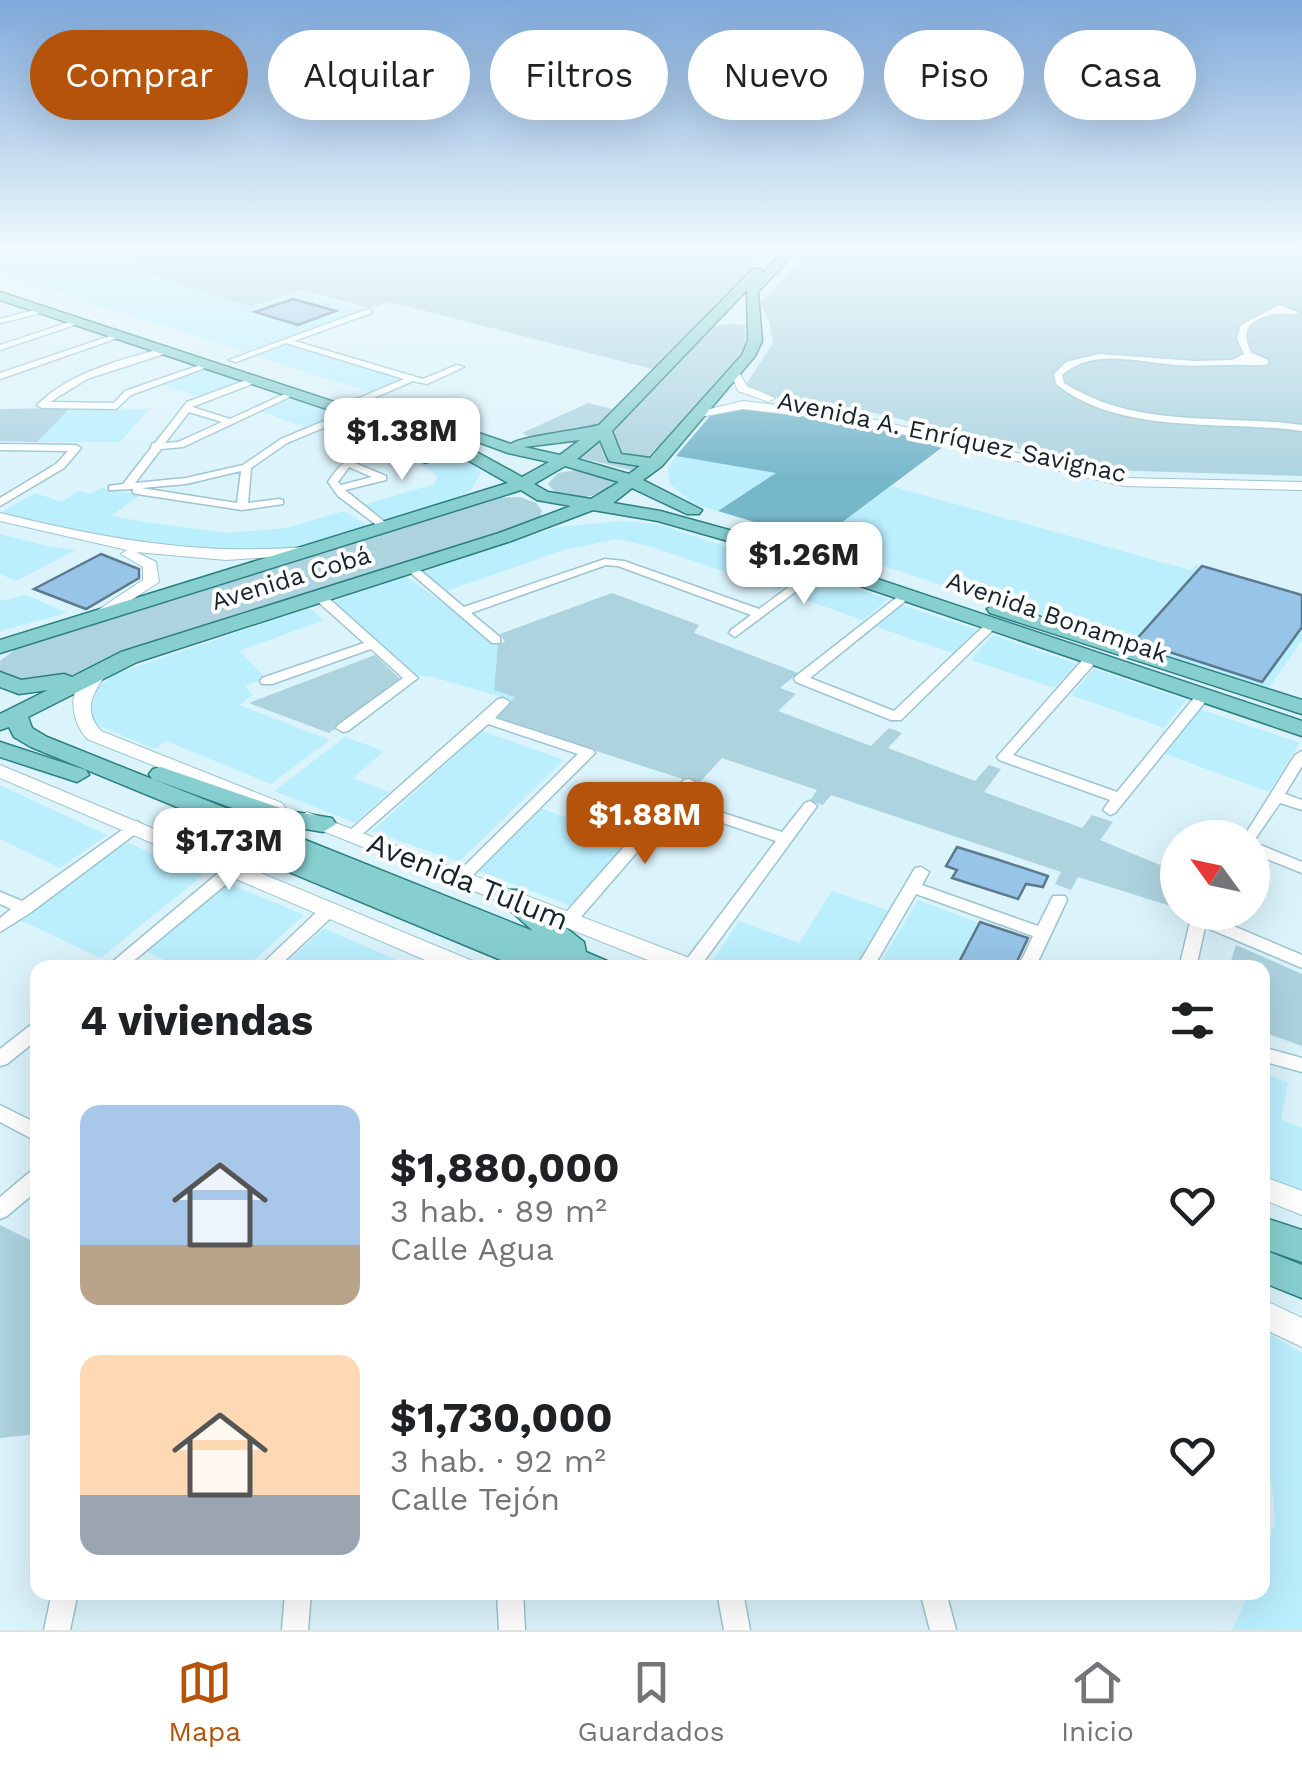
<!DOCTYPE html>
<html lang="es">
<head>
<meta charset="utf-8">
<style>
  body { margin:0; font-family:"Work Sans",sans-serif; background:#f2f2f2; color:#202124; height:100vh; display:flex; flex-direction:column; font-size:38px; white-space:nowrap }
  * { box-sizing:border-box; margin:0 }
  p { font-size:32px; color:#757577 }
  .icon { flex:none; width:55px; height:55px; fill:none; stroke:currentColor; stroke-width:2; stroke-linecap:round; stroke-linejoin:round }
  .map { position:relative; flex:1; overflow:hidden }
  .drawer { position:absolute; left:30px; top:960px; width:1240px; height:640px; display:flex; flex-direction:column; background:#fff; border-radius:20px; box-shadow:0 10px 40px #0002 }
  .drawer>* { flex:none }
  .hud { position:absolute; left:30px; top:30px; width:1242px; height:90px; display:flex; gap:20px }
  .needle { width:65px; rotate:303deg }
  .buttons { position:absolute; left:1160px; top:820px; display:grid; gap:20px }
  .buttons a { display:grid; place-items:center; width:110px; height:110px; border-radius:50%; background:#fff; box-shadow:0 10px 40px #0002; font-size:50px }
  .price { position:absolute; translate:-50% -85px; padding:0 22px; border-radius:20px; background:#fff; color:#222; font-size:32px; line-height:65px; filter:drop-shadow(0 2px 5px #0008) }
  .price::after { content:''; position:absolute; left:50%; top:60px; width:30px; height:22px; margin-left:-15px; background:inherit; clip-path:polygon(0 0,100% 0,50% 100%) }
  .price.on { background:#b45309; color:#fff }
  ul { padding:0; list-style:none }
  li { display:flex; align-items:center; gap:30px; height:250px; padding:0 50px }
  li span { display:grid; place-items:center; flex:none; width:280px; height:200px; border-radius:20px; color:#555 }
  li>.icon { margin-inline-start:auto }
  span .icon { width:120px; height:120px; fill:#fffc; stroke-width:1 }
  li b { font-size:42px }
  h2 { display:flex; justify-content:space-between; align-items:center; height:120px; padding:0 50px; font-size:42px }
  .tag { padding:0 35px; border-radius:45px; background:#fff; box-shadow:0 10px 40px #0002; font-size:35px; line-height:90px }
  .tag.on { background:#b45309; color:#fff }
  .tab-bar { display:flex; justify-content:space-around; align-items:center; height:140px; border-top:2px solid #e0e0e0; background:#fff; font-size:28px; color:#757577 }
  .tab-bar a { display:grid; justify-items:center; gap:5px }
  .tab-bar .on { color:#b45309 }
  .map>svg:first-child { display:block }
  .built { fill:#bbeffe }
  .green { fill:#add3df }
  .forest { fill:#77b7ca }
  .building { fill:#97c5e8; stroke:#5d798e; stroke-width:2.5 }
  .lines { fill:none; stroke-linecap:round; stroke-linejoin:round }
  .minor-casing { stroke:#9cc5d1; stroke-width:3 }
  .tertiary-casing { stroke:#9cc5d1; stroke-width:2 }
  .primary-casing { stroke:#2b7f80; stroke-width:3 }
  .minor { fill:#fff; fill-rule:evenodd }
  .tertiary { fill:#fff; fill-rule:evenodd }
  .primary { fill:#87cfcf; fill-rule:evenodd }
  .labels { text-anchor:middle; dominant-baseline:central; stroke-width:8; stroke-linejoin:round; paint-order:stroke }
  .far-street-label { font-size:25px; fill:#15252a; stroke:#fff }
  .street-label { font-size:30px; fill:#15252a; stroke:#fff }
</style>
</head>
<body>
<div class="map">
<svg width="1302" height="1630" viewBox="0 0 1302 1630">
  <rect width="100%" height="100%" fill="#dbf3fb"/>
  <g class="built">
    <polygon points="0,251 111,251 132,257 139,271 253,307 300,292 364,310 245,352 0,274"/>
    <polygon points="286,342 404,378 370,392 252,355"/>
    <polygon points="207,369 242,382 200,397 164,384"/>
    <polygon points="292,398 337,414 305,427 260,411"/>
    <polygon points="70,408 149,409 120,442 37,442"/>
    <polygon points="348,417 396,433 367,446 319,429"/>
    <polygon points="410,438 468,458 481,473 471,490 444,505 385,523 362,505 435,484 437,476 426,467 380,452"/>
    <polygon points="676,456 778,473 718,511 695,505 670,484 668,467"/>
    <polygon points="891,486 1190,570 1196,565 1302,595 1302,640 1266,692 814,543"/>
    <polygon points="101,488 140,495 111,516 145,522 226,533 286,528 344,511 371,528 281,553 171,552 0,513 35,493 62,502 79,491 90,494"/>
    <polygon points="623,521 657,524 803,572 778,590 649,546 617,539 563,550 444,592 419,573 558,527"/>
    <polygon points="0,534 47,546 76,550 16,581 0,574"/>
    <polygon points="816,575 888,599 863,620 791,595"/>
    <polygon points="406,576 498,644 494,690 516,696 512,700 433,677 412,675 326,604"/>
    <polygon points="26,595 67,613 0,631 0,601"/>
    <polygon points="899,604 977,630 953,653 874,626"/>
    <polygon points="309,608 324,620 239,651 266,678 245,686 253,695 239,705 330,740 271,784 166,741 155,749 87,721 93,692 114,674"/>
    <polygon points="993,635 1077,664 1054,688 971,660"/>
    <polygon points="1094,669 1095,669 1186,700 1164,728 1071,695"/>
    <polygon points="1200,709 1300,743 1269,792 1165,754"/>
    <polygon points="482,731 564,760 459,862 372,831"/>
    <polygon points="345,737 384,751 353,778 389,792 355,823 274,791"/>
    <polygon points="0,785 107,835 60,868 0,839"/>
    <polygon points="540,808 629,839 571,906 478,871"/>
    <polygon points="121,840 203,875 101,958 16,918"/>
    <polygon points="218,879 304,915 247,967 180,967 137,947"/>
    <polygon points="832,891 889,911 856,967 708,967 739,921 799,943"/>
    <polygon points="918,900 1024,940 1011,967 877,968"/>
    <polygon points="324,928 412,967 295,968 286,963"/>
    <polygon points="1262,1073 1288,1082 1281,1120 1302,1128 1302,1198 1263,1183"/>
    <polygon points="1263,1330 1302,1353 1302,1630 1232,1630 1249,1593 1262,1592 1263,1558 1275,1523 1272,1483 1263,1470"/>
  </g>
  <g class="green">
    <polygon points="111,251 767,251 656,370 390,302 370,308 302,290 252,307 138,271 132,257"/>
    <polygon points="809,251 1302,251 1302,476 1104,470 875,413 758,395 743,389 773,343 769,320 760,304"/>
    <polygon points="725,324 745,325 746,348 687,417 634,471 577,457 713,327"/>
    <polygon points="588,403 620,411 595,427 533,440 522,433"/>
    <polygon points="70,408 37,442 0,441 0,409"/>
    <path d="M584 469 614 479 615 485C596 498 563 506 548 484L558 473Z"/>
    <polygon points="520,497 536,503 542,511 538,522 59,679 23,683 0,674 0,661 22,644 492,498"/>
    <polygon points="612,593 699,625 694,633 798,673 780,688 796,694 778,711 871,746 889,728 902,733 888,748 975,781 989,765 1001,769 984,792 1082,828 1092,815 1113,822 1100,840 1177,872 1177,908 1078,877 1071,890 1055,884 1061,872 831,795 823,805 810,801 817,790 722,758 698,784 494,718 515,697 494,690 498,644 505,642 500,634"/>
    <polygon points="375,655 402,681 329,733 249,703"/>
    <polygon points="1236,945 1302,974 1302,1046 1263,1032 1262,968 1229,967"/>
    <polygon points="0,1225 38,1244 37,1434 0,1438"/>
  </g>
  <polygon class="forest" points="744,409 861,421 948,443 817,541 718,511 776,473 676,456 710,416"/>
  <g class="building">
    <polygon points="293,299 336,311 298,325 255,312"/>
    <polygon points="416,443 427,446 442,451 426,463 393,453"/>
    <polygon points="101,554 139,569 139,578 86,609 34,589"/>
    <polygon points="1202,566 1302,595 1302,627 1262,682 1135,641"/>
    <polygon points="957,847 999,860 1048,876 1043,887 1026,884 1018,899 952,878 957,870 946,866"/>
    <polygon points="980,922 1028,938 1014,968 956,968"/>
  </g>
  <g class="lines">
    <g class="minor-casing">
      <g id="minor">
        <polygon points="100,251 111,251 128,257 124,259"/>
        <path d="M1279 305 1300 313C1292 315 1284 313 1276 314 1251 318 1238 330 1252 353L1268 360V364C1253 367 1245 364 1230 365 1209 365 1188 367 1167 364 1132 361 1092 349 1062 375L1064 383C1137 429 1220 414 1302 425V431C1224 420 1120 436 1056 384L1054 374 1066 362 1099 354 1195 361 1232 360 1244 354 1237 338 1241 325Z"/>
        <polygon points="42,308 45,312 0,323 0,319"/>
        <polygon points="368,309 372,311 371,313 294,341 423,379 457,365 464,367 427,384 413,381 360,404 355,401 357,399 404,379 286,343 236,362 229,360"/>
        <polygon points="76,320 83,322 0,350 0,345"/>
        <polygon points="119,333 126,335 0,379 0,373"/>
        <path d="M167 347 170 348V352L87 379 50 402 114 403 125 391 206 363 213 365 131 395 116 409 42 408 37 405C71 371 122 360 167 347Z"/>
        <path d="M254 377 257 378V382L192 407 230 419 291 391 298 393 183 447 161 449 135 483 186 478 243 465 281 439 348 411H354V415L287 443 251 468 248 503 279 499 283 500V504L242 510 137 494 133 493V489L109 490V486L123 484 151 448 152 444 155 443 187 402ZM189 412 222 422 178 442 165 443ZM241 471 237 503 141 488 186 484Z"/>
        <path d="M413 429 416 430V434L371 453 355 463 386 476V480L345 490 391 527 382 529 338 496 328 482C347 451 380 440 413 429ZM349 467 372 477 341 485 338 482Z"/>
        <polygon points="0,444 76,445 81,448 64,468 0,506 0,498 56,464 68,451 0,450"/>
        <polygon points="605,559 624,561 759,609 820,564 828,564 830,566 735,637 729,633 731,630 751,615 618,566 606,565 471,613 500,637 500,643 492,643 405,568 407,566 415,566 464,607"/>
        <polygon points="905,591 911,595 909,598 810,678 894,711 988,622 992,621 998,625 901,720 891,720 796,682 794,679 796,676"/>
        <polygon points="321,594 325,595 418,678 348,731 343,732 336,728 338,725 403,678 371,649 272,684 262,684 260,681 262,678 364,643 317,601 315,598"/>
        <polygon points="1091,655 1096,656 1096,662 1013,755 1117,792 1198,693 1208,693 1210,696 1115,813 1110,815 1103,810 1110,800 999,760 997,757 1086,656"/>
        <polygon points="503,698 510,702 495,718 593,750 595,753 467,881 461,882 453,877 578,754 488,724 358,838 348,838 345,835 348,832 498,699"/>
        <polygon points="1302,751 1302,766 1285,794 1302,800 1302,810 1280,803 1253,842 1302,862 1302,873 1252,853 1252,838 1243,838 1295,755"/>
        <polygon points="689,779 696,783 683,800 782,832 805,803 810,801 817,806 699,968 681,967 776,841 676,807 574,925 562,925 560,921 562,917 667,798 684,780"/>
        <polygon points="137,821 145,826 142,829 30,913 0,932 0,918 11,909 0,904 0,892 22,901 132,823"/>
        <polygon points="235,863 243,868 241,872 125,968 105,968 229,864"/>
        <polygon points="921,867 929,872 922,885 1038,926 1053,896 1065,896 1067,900 1035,968 1018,968 1033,936 916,894 873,968 856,968 915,868"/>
        <polygon points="330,903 336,905 338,909 336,913 277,968 258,968 324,905"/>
        <polygon points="1200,912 1302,955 1302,968 1205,927 1196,968 1179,968 1191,918 1193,914"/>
        <polygon points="38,1022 38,1039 7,1064 0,1066 0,1049 32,1024"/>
        <polygon points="1262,1047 1302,1058 1302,1072 1262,1061"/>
        <polygon points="0,1105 38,1124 38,1142 0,1122"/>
        <polygon points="38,1169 38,1190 7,1216 0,1219 0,1197 31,1171"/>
        <polygon points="52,1592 78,1592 70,1630 44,1630"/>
        <polygon points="285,1592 311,1592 308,1630 282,1630"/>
        <polygon points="497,1592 523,1592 525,1630 499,1630"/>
        <polygon points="717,1592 743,1592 750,1630 724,1630"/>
        <polygon points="920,1592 946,1592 956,1630 930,1630"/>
      </g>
    </g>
    <g class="tertiary-casing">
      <g id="tertiary">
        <polygon points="730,371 738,371 747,386 775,398 769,402 738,391"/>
        <polygon points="743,401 845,413 1124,478 1302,482 1302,490 1124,486 845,421 743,409 700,417 694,413"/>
        <path d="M0 513C101 538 198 556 303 547L310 551 303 555 226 560 136 552 156 562 159 582 104 618 98 616V610L143 580V567L121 554 127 550 0 521Z"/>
        <path d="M101 665 110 670C94 690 81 709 101 731L282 803 285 807 282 811H268L87 739C66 714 68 678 101 665Z"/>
        <polygon points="0,765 475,962 478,968 444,968 0,778"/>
        <polygon points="307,812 700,962 703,968 668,968 300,822 297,818"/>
        <polygon points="1262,1176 1302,1191 1302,1215 1262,1199"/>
        <polygon points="1262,1299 1302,1318 1302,1347 1262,1328"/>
      </g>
    </g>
    <g class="primary-casing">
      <g id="primary">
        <path d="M784 251H796L758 292 762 341 755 356 662 466 643 480 702 510 699 514H687L632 488 613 503 660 511 740 533 1302 721V736L728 541 658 521 593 510 511 541 137 662 28 717 32 728 47 737 152 779 149 774 153 769 161 767 289 811 332 818 336 824 323 832 276 824 153 779 533 931 494 896 497 890H517L584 942 586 952 607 961 611 968H520L248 855 244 849 248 843 262 842 31 747 14 737 9 727 0 730V714L48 690 19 694 0 687V672L21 680 64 674 72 677 121 652 499 533 571 506 537 500 521 490 0 653V640L508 483 450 450 0 300V292L462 444 522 477 549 462 508 453 435 426 443 421 511 444C518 437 581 430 599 425L753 269H761L762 273ZM747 290 748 341 742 355 650 458 621 454 612 431ZM580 440 560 455 524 447ZM600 440 609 461 640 466 629 474 577 459ZM565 466 619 482 591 499 548 492 534 484Z"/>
        <polygon points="997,603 1302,700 1302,714 990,613 987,609"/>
        <polygon points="0,742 86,770 89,775 77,782 0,757"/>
        <polygon points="1262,1217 1302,1230 1302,1262 1262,1248"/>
        <polygon points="1262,1249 1302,1265 1302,1298 1262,1282"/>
      </g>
    </g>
    <use href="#minor" class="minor"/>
    <use href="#tertiary" class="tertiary"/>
    <use href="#primary" class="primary"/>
  </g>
  <linearGradient id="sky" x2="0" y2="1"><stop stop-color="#7fa9da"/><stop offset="0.52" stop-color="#effafd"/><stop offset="1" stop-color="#effafd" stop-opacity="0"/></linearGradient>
  <rect width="1302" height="479" fill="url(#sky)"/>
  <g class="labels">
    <g class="far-street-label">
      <text transform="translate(952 437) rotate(12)">Avenida A. Enríquez Savignac</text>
      <text transform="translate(291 578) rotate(-17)">Avenida Cobá</text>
      <text transform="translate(1057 617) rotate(19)">Avenida Bonampak</text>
    </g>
    <g class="street-label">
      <text transform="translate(468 881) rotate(22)">Avenida Tulum</text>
    </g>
  </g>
</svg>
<div class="buttons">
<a><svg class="needle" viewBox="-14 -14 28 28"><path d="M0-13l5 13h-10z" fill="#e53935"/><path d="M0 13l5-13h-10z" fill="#757577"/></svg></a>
</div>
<b class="price" style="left:402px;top:483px">$1.38M</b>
<b class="price" style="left:804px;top:607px">$1.26M</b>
<b class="price on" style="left:645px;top:867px">$1.88M</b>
<b class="price" style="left:229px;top:893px">$1.73M</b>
<div class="hud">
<a class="tag on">Comprar</a>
<a class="tag">Alquilar</a>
<a class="tag">Filtros</a>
<a class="tag">Nuevo</a>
<a class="tag">Piso</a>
<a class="tag">Casa</a>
</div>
<section class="drawer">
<h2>4 viviendas<svg class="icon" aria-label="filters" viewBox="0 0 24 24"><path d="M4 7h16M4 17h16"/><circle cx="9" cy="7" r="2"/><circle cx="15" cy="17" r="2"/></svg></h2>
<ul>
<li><span style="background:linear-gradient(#a9c7e8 70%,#b9a48a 0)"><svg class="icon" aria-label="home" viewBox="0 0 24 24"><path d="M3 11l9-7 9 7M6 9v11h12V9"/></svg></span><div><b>$1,880,000</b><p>3 hab. · 89 m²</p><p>Calle Agua</p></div><svg class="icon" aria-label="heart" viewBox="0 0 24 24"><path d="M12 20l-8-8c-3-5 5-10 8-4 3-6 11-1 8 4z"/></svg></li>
<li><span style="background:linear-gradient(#ffd9b3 70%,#9aa5b1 0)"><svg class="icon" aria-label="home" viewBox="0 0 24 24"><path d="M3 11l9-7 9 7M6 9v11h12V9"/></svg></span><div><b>$1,730,000</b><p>3 hab. · 92 m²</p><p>Calle Tejón</p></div><svg class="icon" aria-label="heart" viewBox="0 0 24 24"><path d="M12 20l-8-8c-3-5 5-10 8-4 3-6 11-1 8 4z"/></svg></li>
</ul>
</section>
</div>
<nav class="tab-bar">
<a class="on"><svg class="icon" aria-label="map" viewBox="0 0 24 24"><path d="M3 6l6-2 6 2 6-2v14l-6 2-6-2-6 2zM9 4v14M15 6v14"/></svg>Mapa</a>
<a><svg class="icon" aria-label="saved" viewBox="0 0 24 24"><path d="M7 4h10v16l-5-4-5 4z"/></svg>Guardados</a>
<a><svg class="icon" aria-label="home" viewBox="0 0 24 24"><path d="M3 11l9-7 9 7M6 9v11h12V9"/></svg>Inicio</a>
</nav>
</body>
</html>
